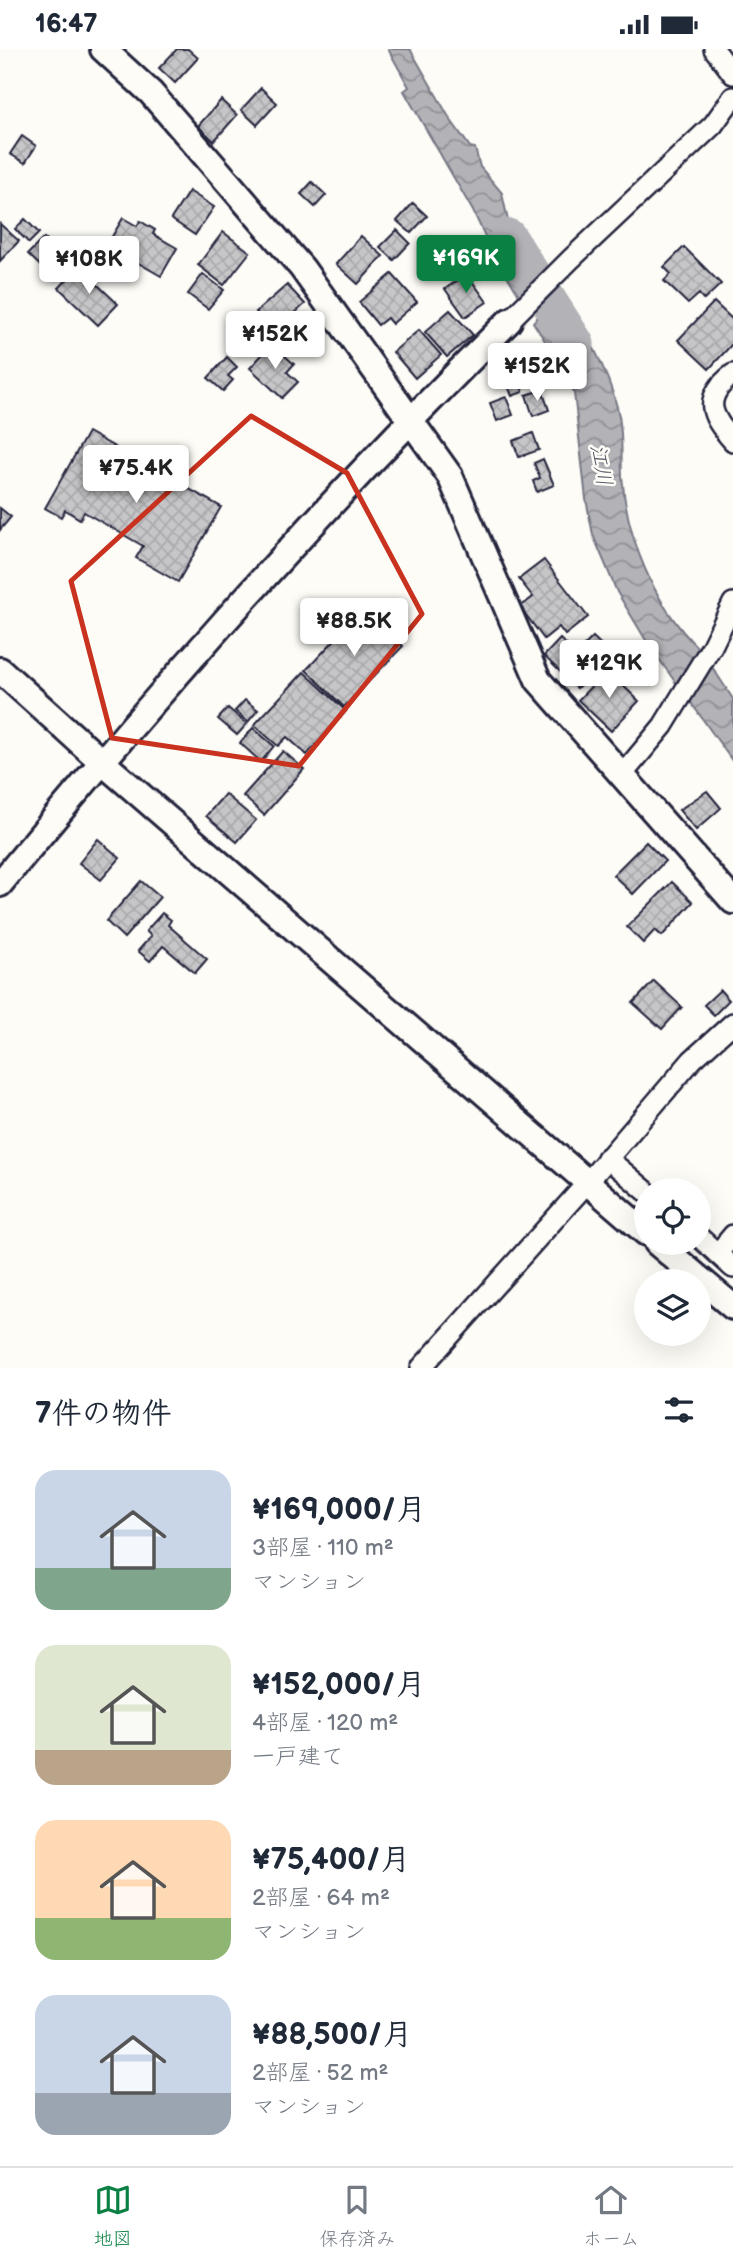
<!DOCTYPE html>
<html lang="ja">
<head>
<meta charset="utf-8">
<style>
  body { margin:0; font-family:"Balsamiq Sans","Klee One",sans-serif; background:#f2f2f3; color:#1f2937; height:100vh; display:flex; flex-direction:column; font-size:26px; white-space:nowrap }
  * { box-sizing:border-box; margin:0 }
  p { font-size:23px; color:#747a83 }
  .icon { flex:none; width:38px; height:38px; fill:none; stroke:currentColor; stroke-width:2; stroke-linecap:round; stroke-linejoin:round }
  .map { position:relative; height:1319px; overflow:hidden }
  .drawer { display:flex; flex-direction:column; background:#fff; flex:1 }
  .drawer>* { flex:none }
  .controls { position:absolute; left:634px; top:1129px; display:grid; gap:14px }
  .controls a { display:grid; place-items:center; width:77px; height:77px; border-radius:50%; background:#fff; box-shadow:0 7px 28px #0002; font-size:35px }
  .price { position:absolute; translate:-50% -60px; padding:0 16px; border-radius:7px; background:#fff; color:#222; font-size:23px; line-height:46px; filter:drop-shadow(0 2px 4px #0008) }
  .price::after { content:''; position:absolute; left:50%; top:42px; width:21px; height:16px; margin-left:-10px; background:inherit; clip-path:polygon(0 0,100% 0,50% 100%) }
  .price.on { background:#0b8043; color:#fff }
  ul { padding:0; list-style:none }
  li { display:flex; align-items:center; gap:21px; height:175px; padding:0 35px }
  li span { display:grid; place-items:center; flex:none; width:196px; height:140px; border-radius:21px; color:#555 }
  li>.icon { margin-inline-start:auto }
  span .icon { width:84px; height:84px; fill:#fffc; stroke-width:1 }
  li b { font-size:30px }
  h2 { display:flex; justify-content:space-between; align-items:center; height:84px; padding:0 35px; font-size:30px }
  .status { display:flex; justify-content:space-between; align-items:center; height:49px; padding:0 35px; background:#fff; direction:ltr }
  .status svg { height:19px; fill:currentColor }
  .menu { display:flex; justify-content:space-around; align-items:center; height:98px; border-top:2px solid #e0e1e3; background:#fff; font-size:19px; color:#747a83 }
  .menu a { display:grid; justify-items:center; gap:4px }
  .menu .on { color:#0b8043 }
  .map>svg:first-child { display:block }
  .water { fill:url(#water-waves); stroke:#787885; stroke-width:2 }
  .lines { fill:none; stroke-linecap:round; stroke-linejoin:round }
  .river { stroke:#b2b2b7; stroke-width:37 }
  .building { fill:url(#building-cross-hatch); stroke:#22223b; stroke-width:2 }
  .minor-casing { stroke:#22223b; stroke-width:24 }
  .tertiary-casing { stroke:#22223b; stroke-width:30 }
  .minor { stroke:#fdfcf7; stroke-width:19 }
  .tertiary { stroke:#fdfcf7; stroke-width:24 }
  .marked { fill:none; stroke:#c8321e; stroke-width:5; stroke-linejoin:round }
  .labels { text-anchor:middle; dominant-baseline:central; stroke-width:5; stroke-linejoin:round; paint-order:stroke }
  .water-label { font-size:21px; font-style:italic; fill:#545466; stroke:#fdfcf7 }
</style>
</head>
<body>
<div class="status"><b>16:47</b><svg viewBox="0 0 49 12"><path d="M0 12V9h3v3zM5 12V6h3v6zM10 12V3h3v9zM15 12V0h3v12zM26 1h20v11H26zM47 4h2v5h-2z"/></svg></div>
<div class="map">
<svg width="733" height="1319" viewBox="0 0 733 1319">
  <defs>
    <pattern id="water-waves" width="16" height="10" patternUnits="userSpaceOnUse" patternTransform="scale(1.75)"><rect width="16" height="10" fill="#b2b2b7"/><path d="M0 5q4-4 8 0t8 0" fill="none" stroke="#909096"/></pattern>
    <pattern id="building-cross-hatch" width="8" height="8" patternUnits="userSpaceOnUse" patternTransform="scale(1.75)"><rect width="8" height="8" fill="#c6c6c8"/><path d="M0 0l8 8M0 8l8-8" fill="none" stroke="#aaaaad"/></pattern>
  </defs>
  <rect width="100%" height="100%" fill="#fdfcf7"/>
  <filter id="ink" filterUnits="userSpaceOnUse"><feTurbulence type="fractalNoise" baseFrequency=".0143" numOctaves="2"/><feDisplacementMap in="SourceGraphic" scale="14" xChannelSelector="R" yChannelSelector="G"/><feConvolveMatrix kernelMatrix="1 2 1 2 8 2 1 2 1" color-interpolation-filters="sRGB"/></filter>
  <g filter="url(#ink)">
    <g class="water">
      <polygon points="388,0 410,0 450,70 470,98 475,99 480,118 502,144 508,172 525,184 547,218 520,248 492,202 473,162 404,42 409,38"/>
      <path d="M560 243C584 278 606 316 617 358 623 381 621 404 622 427 627 491 654 556 699 600L676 634 647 593 617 543 593 486 586 450 574 344 568 328 533 273Z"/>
      <polygon points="709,613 733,650 733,713 687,648"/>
    </g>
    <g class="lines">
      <polyline class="river" points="508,188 576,295"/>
    </g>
    <g class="building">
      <polygon points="177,0 188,0 198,9 175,34 159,19"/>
      <polygon points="261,39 277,54 257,76 241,61"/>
      <polygon points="221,51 237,66 214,92 198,77"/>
      <polygon points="22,87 36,97 25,114 10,105"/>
      <polygon points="312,133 326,146 315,158 301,145"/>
      <polygon points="189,142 214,158 195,186 171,170"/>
      <polygon points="413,154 427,167 411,184 397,172"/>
      <polygon points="123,169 137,177 140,172 155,181 153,185 177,199 161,227 107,196"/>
      <polygon points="25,170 39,184 29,194 15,180"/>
      <polygon points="0,175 19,192 0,212"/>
      <polygon points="397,181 410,194 394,211 380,198"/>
      <polygon points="223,183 250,203 224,236 198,216"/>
      <polygon points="361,187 383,207 358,235 336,215"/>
      <polygon points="44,189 71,215 55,231 28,205"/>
      <polygon points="684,198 721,235 704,251 699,245 688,255 664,232 671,225 664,218"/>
      <polygon points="79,218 118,255 98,276 59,239"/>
      <polygon points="203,225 224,241 208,260 188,245"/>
      <polygon points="392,225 417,253 392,275 387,269 378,276 359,253"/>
      <polygon points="467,225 487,253 465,268 445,240"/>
      <polygon points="287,236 305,255 274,283 256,263"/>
      <polygon points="714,253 733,271 733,294 709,320 678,291"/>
      <polygon points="450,261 473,286 447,308 425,283"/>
      <polygon points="254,267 271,284 254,300 238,283"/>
      <polygon points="419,281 441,306 415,329 393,303"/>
      <polygon points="272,295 294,315 287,323 298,333 282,349 250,319"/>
      <polygon points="227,308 237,318 228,327 233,331 223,342 208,329"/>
      <polygon points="518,327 523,343 512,347 506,332"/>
      <polygon points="542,341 549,361 533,367 526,346"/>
      <polygon points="506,348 513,366 497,372 490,354"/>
      <polygon points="88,383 221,458 178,533 136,509 143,497 84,463 80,470 65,461 61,468 45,459"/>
      <polygon points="533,384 539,401 519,408 513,392"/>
      <polygon points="543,410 554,436 537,443 533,432 540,429 534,414"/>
      <polygon points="0,459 11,468 0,481"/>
      <polygon points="544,511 588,568 565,586 559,578 544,590 520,558 533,548 519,530"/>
      <polygon points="364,560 403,597 344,658 306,621"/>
      <polygon points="593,588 612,606 596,622 578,603"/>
      <polygon points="560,590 594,622 577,639 544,607"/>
      <polygon points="607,621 639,652 611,682 578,651"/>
      <polygon points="304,623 346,662 307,706 287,688 278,697 254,676"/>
      <polygon points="245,651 258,661 248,673 235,662"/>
      <polygon points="228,659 247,675 237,686 218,670"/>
      <polygon points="253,679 274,697 261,713 240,694"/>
      <polygon points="283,702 304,720 264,766 243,747"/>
      <polygon points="707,742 721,759 696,781 679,761"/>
      <polygon points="225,745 256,771 237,793 206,767"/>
      <polygon points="98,790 120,809 101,831 79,814"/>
      <polygon points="646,793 665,812 633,845 613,826"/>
      <polygon points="141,832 160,848 124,889 106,872"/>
      <polygon points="672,833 693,853 662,887 655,881 643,894 627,878"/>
      <polygon points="162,864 171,871 168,876 207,910 195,924 163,897 150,912 138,902 151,887 146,882"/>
      <polygon points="654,932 682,958 662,980 633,954"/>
      <polygon points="720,941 729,951 714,966 704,956"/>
    </g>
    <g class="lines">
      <g class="minor-casing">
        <g id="minor">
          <polyline points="714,0 733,25"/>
          <polyline points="509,272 571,210 713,76 733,48"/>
          <path d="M733 325C702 349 710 366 733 392"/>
          <polyline points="623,725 663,677 712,597 733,554"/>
          <polyline points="607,1109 646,1142"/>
          <polyline points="698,1187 733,1219"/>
          <polyline points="718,1204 733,1186"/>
          <polyline points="421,1319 587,1134 692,1011 733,974"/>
        </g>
      </g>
      <g class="tertiary-casing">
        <g id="tertiary">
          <polyline points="103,0 151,44 302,219 450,427 538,631 733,852"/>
          <polyline points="0,621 101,712 646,1184"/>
          <path d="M0 835C161 639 329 450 509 272"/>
          <polyline points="657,1194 733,1258"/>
        </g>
      </g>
      <use href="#minor" class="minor"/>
      <use href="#tertiary" class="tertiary"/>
    </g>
  </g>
  <path class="marked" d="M251 367 347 424 422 565 299 717 112 689 71 532Z"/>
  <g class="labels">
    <g class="water-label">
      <text transform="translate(601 416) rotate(80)">江川</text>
    </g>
  </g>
</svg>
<div class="controls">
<a><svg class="icon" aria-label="locate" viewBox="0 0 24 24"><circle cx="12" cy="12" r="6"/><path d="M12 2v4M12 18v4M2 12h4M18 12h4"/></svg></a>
<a><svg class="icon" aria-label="layers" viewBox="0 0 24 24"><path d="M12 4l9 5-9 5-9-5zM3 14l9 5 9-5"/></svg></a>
</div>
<b class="price on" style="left:466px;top:246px">¥169K</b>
<b class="price" style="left:89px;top:247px">¥108K</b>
<b class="price" style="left:275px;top:322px">¥152K</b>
<b class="price" style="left:537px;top:354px">¥152K</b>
<b class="price" style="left:136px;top:456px">¥75.4K</b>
<b class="price" style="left:354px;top:609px">¥88.5K</b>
<b class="price" style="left:609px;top:651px">¥129K</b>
</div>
<section class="drawer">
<h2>7件の物件<svg class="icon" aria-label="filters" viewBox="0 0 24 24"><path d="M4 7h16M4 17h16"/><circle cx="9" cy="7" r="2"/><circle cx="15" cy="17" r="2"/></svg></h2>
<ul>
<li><span style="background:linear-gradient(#c9d6e8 70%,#7fa58c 0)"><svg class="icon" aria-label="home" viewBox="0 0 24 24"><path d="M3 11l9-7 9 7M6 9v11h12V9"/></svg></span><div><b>¥169,000/月</b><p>3部屋 · 110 m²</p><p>マンション</p></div></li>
<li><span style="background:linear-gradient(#dfe7d0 75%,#b9a48a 0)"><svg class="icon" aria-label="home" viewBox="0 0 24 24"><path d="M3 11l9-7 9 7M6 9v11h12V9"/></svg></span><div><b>¥152,000/月</b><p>4部屋 · 120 m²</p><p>一戸建て</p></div></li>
<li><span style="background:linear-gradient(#ffd9b3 70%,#8fb573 0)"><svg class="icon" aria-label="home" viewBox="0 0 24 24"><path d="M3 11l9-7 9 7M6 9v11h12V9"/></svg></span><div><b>¥75,400/月</b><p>2部屋 · 64 m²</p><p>マンション</p></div></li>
<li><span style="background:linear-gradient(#c9d6e8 70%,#9aa5b1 0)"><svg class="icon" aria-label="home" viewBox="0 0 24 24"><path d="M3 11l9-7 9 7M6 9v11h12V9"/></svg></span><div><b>¥88,500/月</b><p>2部屋 · 52 m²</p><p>マンション</p></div></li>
</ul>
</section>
<nav class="menu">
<a class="on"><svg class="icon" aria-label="map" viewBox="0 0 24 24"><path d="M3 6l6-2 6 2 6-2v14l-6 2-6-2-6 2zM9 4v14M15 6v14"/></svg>地図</a>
<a><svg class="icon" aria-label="saved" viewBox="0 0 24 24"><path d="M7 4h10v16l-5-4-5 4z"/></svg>保存済み</a>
<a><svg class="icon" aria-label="home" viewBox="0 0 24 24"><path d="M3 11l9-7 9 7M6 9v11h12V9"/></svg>ホーム</a>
</nav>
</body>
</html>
